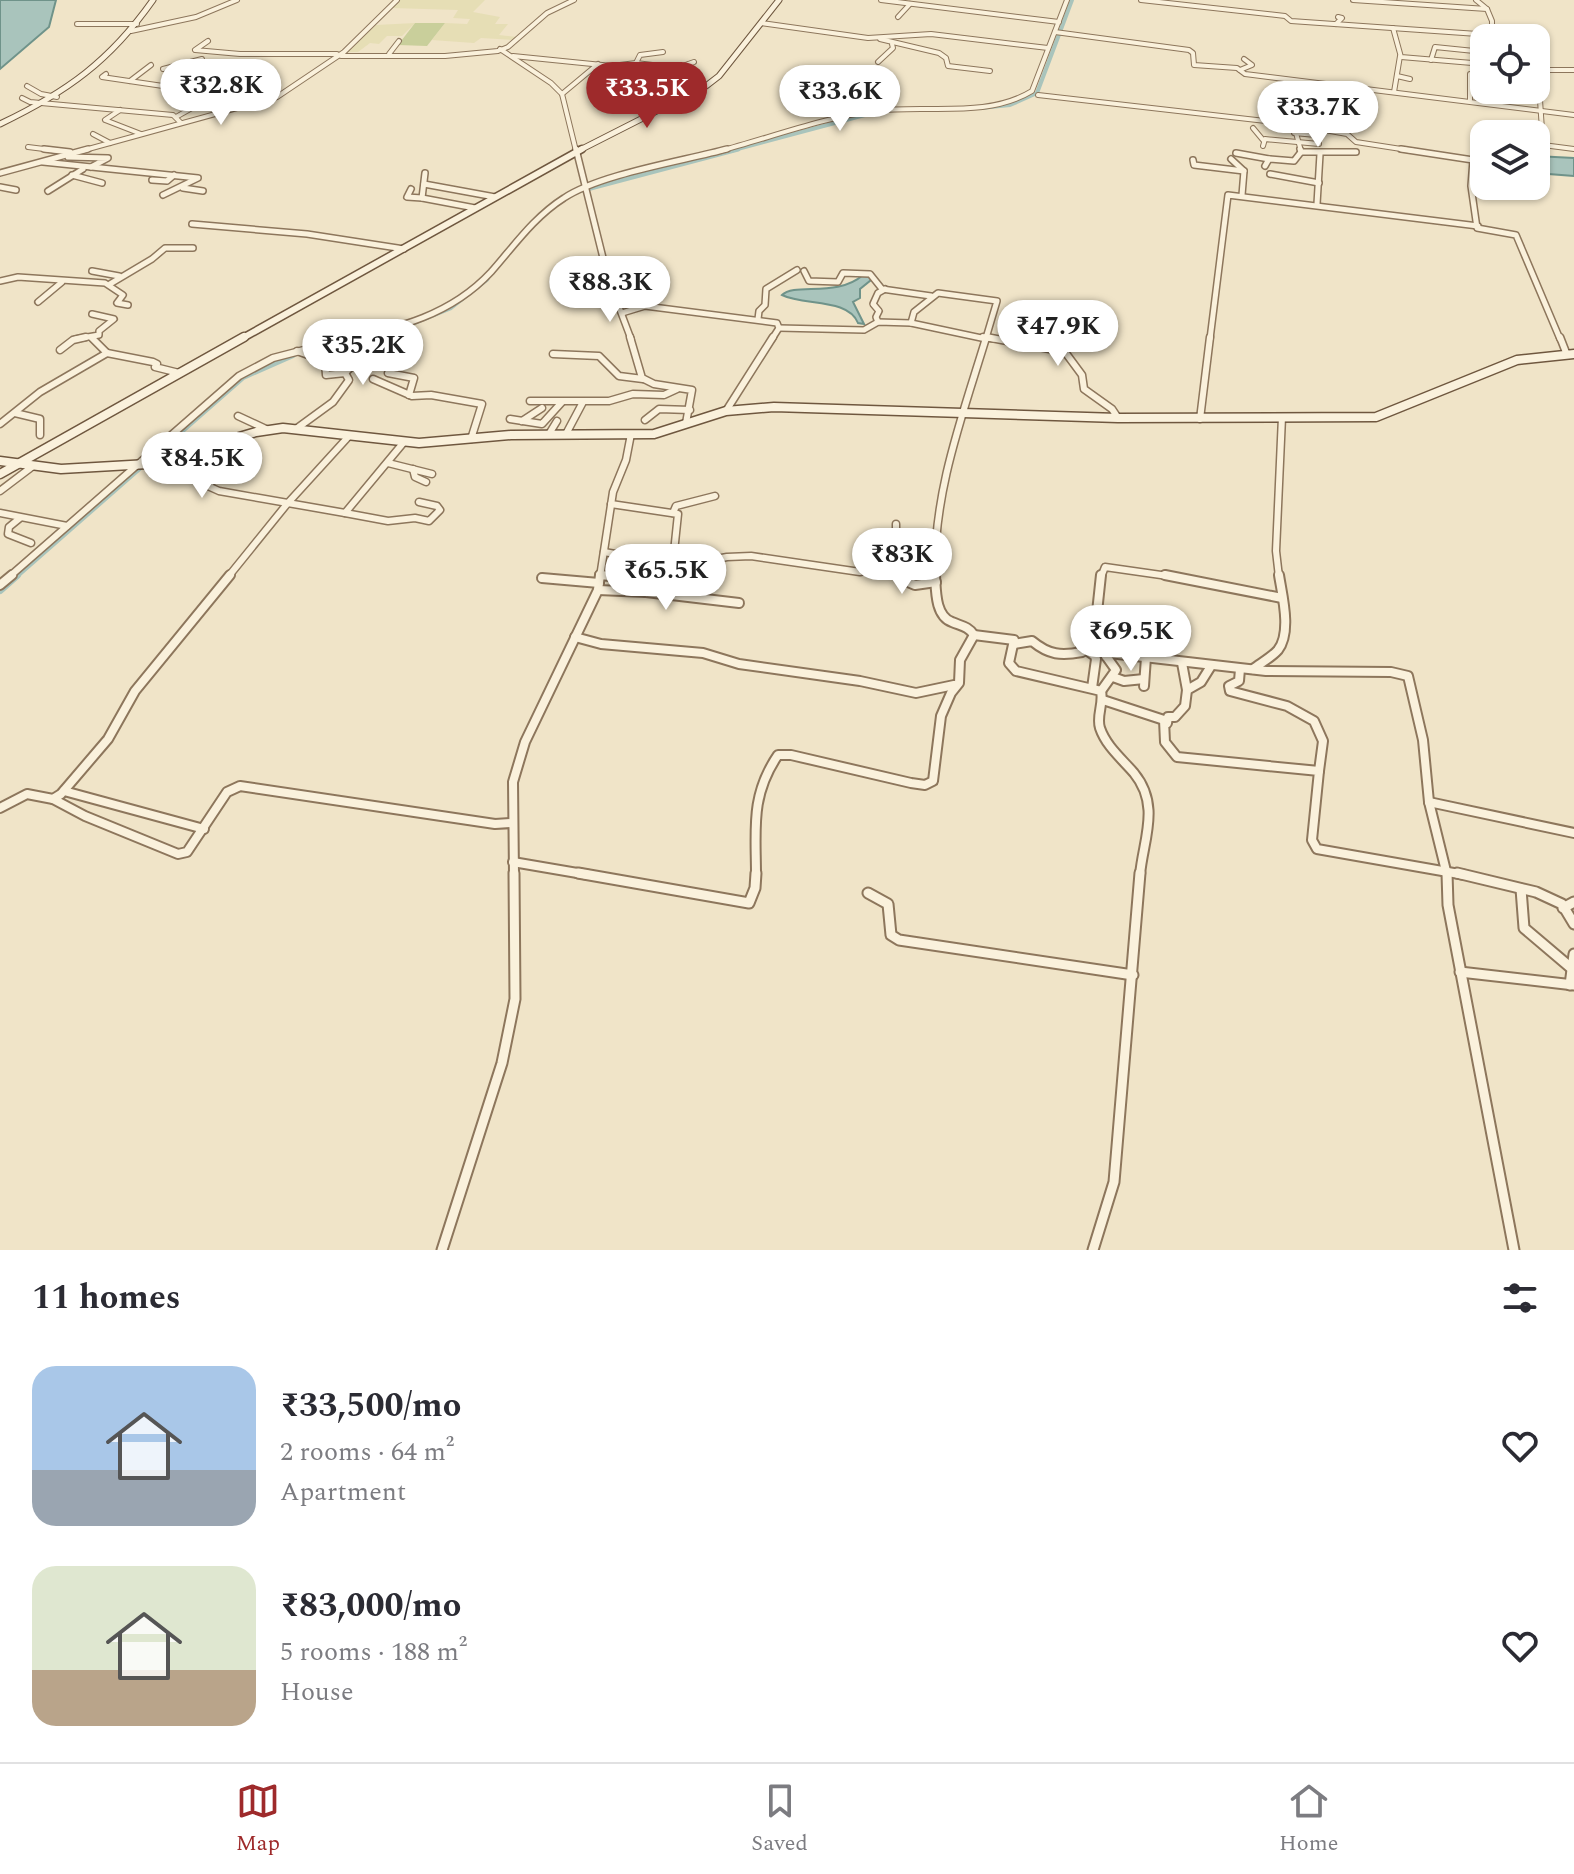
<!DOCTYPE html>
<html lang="en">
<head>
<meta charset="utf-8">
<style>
  body { margin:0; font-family:Spectral,serif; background:#f2f2f3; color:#2b2b33; height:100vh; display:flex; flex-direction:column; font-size:30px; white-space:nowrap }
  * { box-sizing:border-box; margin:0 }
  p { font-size:26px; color:#7c7c81 }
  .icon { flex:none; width:44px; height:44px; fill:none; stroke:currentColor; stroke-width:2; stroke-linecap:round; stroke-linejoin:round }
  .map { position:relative; height:1250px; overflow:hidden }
  .panel { display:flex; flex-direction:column; background:#fff; flex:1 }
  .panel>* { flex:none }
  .buttons { position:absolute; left:1470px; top:24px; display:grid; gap:16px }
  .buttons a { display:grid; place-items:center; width:80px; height:80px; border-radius:16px; background:#fff; box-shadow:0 2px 6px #0004; font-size:40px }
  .price { position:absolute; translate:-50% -68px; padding:0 18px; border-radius:28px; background:#fff; color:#222; font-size:26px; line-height:52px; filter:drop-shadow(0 2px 4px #0008) }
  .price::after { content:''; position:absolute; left:50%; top:48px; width:24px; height:18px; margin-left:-12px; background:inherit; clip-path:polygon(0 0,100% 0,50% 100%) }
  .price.active { background:#9e2a2b; color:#fff }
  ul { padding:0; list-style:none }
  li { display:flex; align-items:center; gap:24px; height:200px; padding:0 32px }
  li span { display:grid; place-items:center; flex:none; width:224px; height:160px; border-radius:24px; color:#555 }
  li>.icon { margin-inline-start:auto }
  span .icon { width:96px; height:96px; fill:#fffc; stroke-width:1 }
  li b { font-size:34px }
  h2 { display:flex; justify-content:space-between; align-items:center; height:96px; padding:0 32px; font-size:34px }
  .menu { display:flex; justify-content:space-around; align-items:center; height:112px; border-top:2px solid #e1e1e2; background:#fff; font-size:22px; color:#7c7c81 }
  .menu a { display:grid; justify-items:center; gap:4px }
  .menu .active { color:#9e2a2b }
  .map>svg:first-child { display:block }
  .farmland { fill:#e6deb5 }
  .green { fill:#c9cf9b }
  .water { fill:#a9c4bc; stroke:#6f938a; stroke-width:2 }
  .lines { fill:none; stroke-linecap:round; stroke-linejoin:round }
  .canal-far3 { stroke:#a9c4bc; stroke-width:4 }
  .canal-far2 { stroke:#a9c4bc; stroke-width:5 }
  .canal-far1 { stroke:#a9c4bc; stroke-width:6 }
  .canal { stroke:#a9c4bc; stroke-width:8 }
  .street-far4-casing { stroke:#8d765c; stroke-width:6 }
  .street-far3-casing { stroke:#8d765c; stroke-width:8 }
  .street-far2-casing { stroke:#8d765c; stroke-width:9 }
  .street-far1-casing { stroke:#8d765c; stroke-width:12 }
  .street-casing { stroke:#8d765c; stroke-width:13 }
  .secondary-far2-casing { stroke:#6f573f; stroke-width:7 }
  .secondary-far1-casing { stroke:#6f573f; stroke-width:9 }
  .secondary-casing { stroke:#6f573f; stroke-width:11 }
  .street-far4 { stroke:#faf1dc; stroke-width:4 }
  .street-far3 { stroke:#faf1dc; stroke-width:5 }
  .street-far2 { stroke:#faf1dc; stroke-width:6 }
  .street-far1 { stroke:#faf1dc; stroke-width:8 }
  .street { stroke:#faf1dc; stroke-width:9 }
  .secondary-far2 { stroke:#faf1dc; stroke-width:5 }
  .secondary-far1 { stroke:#faf1dc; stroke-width:6 }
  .secondary { stroke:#faf1dc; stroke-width:8 }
</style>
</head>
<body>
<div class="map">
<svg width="1574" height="1250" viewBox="0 0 1574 1250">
  <rect width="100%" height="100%" fill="#f0e4c8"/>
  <g class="farmland">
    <polygon points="399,0 485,0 473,12 500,17 495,24 508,24 499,35 517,37 513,40 481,38 474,43 432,40 445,23 467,24 470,19 453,18 458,10 391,8"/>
    <polygon points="415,23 402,36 387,36 379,44 370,43 358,52 347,52 376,25"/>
  </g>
  <polygon class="green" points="415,23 445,23 427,46 398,45"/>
  <g class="water">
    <polygon points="0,0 56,0 49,27 0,69"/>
    <polygon points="1536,156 1574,158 1574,176 1536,173"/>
    <path d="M863 275H870L871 280 860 289V298L853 302 864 324 858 323C848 298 804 306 782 295 795 282 837 298 863 275Z"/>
  </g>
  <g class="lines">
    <g class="canal-far3">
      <polyline points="980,108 1010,105 1037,93 1072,0"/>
      <polyline points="730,151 876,112"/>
    </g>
    <g class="canal-far2">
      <polyline points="583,190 738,149"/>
      <polyline points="406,326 450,308 487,279"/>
    </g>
    <polyline class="canal-far1" points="15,577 243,377 293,355"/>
    <polyline class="canal" points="0,590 17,575"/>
    <g class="street-far4-casing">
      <g id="street-far4">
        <polyline points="881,0 1059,22"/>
        <polyline points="1141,0 1285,16 1291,21 1492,35"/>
        <polyline points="1353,0 1487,9 1492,21 1492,35"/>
        <polyline points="1476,0 1487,9"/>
        <polyline points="898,17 910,4"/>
        <polyline points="761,23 868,38 931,34 1048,48"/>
        <polyline points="77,24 137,24"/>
        <polyline points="1336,24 1342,18 1338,17"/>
        <polyline points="1393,28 1401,57 1484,64"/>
        <polyline points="131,31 196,17 237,0"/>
        <polyline points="1055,32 1189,50 1193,53 1194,65 1237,68 1245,74 1574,115"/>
        <polyline points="880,39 939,53 946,58 948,66 990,71"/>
        <polyline points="208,41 195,50 240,54 337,54"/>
        <polyline points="500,49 551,83 562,94 576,151"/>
        <polyline points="389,54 399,41"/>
        <polyline points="341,56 445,56 498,51 508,47 547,13 574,0"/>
        <polyline points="513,56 612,66 636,63 640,55 663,52"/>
        <polyline points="1431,60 1435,47 1484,52"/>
        <polyline points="878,62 893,48 892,44"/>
        <polyline points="636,63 677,68 694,62"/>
        <polyline points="163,69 202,59"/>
        <polyline points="1240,70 1252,65 1244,59"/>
        <polyline points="1536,70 1574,70"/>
        <polyline points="1538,70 1543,145 1574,149"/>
        <polyline points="106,74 102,77 217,94"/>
        <polyline points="1470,74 1470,101"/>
        <polyline points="1397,76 1410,79"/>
        <polyline points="130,81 151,65"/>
        <polyline points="27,86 41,94 57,97"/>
        <polyline points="1394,92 1400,56"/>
        <polyline points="562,94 598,64"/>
        <polyline points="1038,95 1291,124 1347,134 1356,142 1414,151"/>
        <polyline points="22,98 30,102 173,115 181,123"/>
        <polyline points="120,110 105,120 141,134"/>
        <polyline points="633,110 639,103 660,107"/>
        <polyline points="176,117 233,85"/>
        <polyline points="1287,118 1319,123 1316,135 1294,133"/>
        <polyline points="1294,126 1301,151"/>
        <polyline points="1253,128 1263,140"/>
        <polyline points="93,134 110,143"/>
        <polyline points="1263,146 1265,139 1319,144"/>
        <polyline points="28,147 60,151"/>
        <polyline points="81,151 277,97 344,52 397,0"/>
        <path d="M720 151C769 138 824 117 875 111 926 104 986 119 1032 91L1067 0"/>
      </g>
    </g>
    <g class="street-far3-casing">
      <g id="street-far3">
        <polyline points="44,149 70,152"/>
        <polyline points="576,149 608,278 631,339"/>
        <polyline points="1300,149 1301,152 1356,152"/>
        <polyline points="1401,149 1473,160 1471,186 1477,228 1516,235 1560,339"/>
        <polyline points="1236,153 1269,159"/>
        <polyline points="68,157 108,158 91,167"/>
        <polyline points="1231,159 1244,171 1242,195"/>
        <polyline points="1193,160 1194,165 1244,171"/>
        <polyline points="1473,161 1484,149"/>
        <polyline points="43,162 198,178 163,195"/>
        <polyline points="1265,166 1269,159 1294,161 1301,152"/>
        <polyline points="0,173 88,149"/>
        <polyline points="425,173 422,198 475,208"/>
        <polyline points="1270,174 1319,183"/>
        <polyline points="72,175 102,183"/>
        <polyline points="152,180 167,181 174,175"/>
        <polyline points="424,184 495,197"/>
        <polyline points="0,187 16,190"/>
        <polyline points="183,188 203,191"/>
        <polyline points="411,189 407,197 422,198"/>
        <polyline points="48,191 83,169"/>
        <polyline points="1317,204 1320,154"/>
        <polyline points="192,224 307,234 404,249"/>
        <polyline points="92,271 119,276"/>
        <polyline points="804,271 809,281 838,282 843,273 870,274 882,289 931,296"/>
        <polyline points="0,281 18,277 105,283 123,295 117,303 128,305"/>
        <polyline points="110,284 152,259 165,248 193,248"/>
        <polyline points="38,302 62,282"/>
        <polyline points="622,313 645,306 777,323 779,328 772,339"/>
        <polyline points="758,319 759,311 765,305 766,289 797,270"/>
        <polyline points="878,322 876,317 879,311 873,304 878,293 885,289"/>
        <polyline points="911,323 914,312 938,293 997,301 986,338 994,339"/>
        <polyline points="779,328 864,330 878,322 911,323 986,339"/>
        <polyline points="76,339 99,335 99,331 114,319 92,314"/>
        <path d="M344 339C399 328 451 315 491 272 514 246 534 217 564 198 600 174 683 161 727 149"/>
        <polyline points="1210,339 1228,195 1478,226"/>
      </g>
    </g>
    <g class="street-far2-casing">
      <g id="street-far2">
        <polyline points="630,337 642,378 654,384 692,390 686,423"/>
        <polyline points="986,337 1065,352 1082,375 1084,389 1112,409 1118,418"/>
        <polyline points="1560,337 1567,355"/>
        <polyline points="92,338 107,353"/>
        <polyline points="60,350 73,340 86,337"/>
        <polyline points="553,354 599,356 619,376 643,379"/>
        <polyline points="345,373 364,354"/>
        <polyline points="388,373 414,378 409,395"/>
        <polyline points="373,379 412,396 431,395 482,404 471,439"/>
        <polyline points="530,401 609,401 633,394 664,395 677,389"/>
        <polyline points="726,411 773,337"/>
        <polyline points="15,413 40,419 40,435"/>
        <polyline points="238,416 266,429"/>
        <polyline points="510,419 542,424 562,402"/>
        <polyline points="1200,419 1210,337"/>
        <polyline points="645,420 659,409 690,410"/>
        <polyline points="522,421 542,408"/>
        <polyline points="0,424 40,392 107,353 153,362 157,364 155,367 179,373"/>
        <polyline points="296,429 333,402 349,380 345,373 326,375 325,361 297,351"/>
        <polyline points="549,434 557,421"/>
        <polyline points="566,434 583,402"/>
        <polyline points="404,442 345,513 388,521 415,518 429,521 440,510 437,506 419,502"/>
        <polyline points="151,463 152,470 190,478 219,491 345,513"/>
        <polyline points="388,463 432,474"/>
        <polyline points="413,469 415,477 426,482"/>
        <polyline points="208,485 239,457 215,445"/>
        <polyline points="0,491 33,466"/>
        <polyline points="611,504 678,514 674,552 668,571"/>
        <polyline points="0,513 67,526"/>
        <polyline points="673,513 676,506 715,496"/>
        <polyline points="20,518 9,527 8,534 31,543"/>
        <polyline points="896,524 896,540 902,547"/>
        <polyline points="604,552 649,560 671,577"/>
        <polyline points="898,567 900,577"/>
        <path d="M669 568 727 557 751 556 860 572C875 569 891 573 904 566L935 573"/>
        <polyline points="891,572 902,547 933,549"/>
        <polyline points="600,575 616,577"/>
        <polyline points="9,577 239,376 273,358 354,337"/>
        <polyline points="228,577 287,504 349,436"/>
        <polyline points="600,577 613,492 626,460 631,434"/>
        <path d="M935 577C933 493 962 417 986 338L983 337"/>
        <polyline points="1101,577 1105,567 1175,577"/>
        <polyline points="1279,577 1276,551 1282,417"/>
      </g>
    </g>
    <g class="street-far1-casing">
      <g id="street-far1">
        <polyline points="600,575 629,578 646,592"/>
        <polyline points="671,575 673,585"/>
        <polyline points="900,575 901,579 915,585 936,582"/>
        <polyline points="1165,575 1282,598"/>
        <polyline points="542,578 599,583"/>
        <polyline points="0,585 12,575"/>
        <polyline points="598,590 646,592 739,603"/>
        <path d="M974 635 1014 640 1009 663 1016 671 1101 691C1104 704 1096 716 1100 728 1106 746 1122 759 1134 773 1161 806 1143 840 1140 875"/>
        <polyline points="575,637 601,644 703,653 739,664 860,681 916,693 954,685"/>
        <path d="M1014 644 1032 641C1049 655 1061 656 1082 652L1081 646 1092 654V651L1096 659 1092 688"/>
        <polyline points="1081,646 1092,644 1094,640 1101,575"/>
        <polyline points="1092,651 1105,651 1106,656 1109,653 1266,671 1391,672 1408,676 1423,740 1429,802 1447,875"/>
        <polyline points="1182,663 1187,690"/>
        <polyline points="1240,669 1239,681 1229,686 1230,691 1287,706 1314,721 1323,741 1319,771"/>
        <path d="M1253 669C1261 663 1272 657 1278 650 1292 632 1282 595 1279 575"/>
        <polyline points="1113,677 1124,681 1144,679"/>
        <polyline points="1144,686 1146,657"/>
        <polyline points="1101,691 1116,670 1106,656"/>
        <polyline points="1103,700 1164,720 1165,742 1177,757 1319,771 1312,840 1317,849 1465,875"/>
        <polyline points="1167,723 1168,717 1175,717 1185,706 1187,690 1201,682 1211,666"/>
        <polyline points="64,791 204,829"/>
        <polyline points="53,799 85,816 178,854 187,852 227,792 240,786 495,824 512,823"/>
        <polyline points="1429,802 1574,833"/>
        <polyline points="0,808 27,794 53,799 61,794 108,739 135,691 230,575"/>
        <polyline points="513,862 589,875"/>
        <polyline points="514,875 513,782 525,742 598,590 600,575"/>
        <path d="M756 875C756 830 750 796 778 755H791L911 783 925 785 933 781 941 716 951 693 959 683 960 660 974 635C968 626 961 626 952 622 935 616 936 590 935 575"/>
      </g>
    </g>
    <g class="street-casing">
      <g id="street">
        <polyline points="578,873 749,903 755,888 756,873"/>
        <polyline points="1447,873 1448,905 1514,1250"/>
        <polyline points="1457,873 1536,892 1562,904 1574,924"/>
        <polyline points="1521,889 1524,928 1570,967"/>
        <polyline points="868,893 888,904 891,935 899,940 1133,975"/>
        <polyline points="1563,908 1574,902"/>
        <polyline points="1460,972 1574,985"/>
        <polyline points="1570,985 1574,954"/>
        <polyline points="442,1250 502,1063 515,999 514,873"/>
        <polyline points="1093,1250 1114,1182 1140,873"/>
      </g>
    </g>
    <g class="secondary-far2-casing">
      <g id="secondary-far2">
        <path d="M0 124C67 92 110 61 153 0"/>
        <polyline points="578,151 706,86 719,76 779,0"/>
      </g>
    </g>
    <g class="secondary-far1-casing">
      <polyline id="secondary-far1" points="241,339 582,149"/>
    </g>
    <g class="secondary-casing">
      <g id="secondary">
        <polyline points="0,461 61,469 148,464 256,432 283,428 419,443 511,435 654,434 726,411 774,407 1118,418 1376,417 1517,360 1574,354"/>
        <polyline points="0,474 244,337"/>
      </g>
    </g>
    <use href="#street-far4" class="street-far4"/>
    <use href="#street-far3" class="street-far3"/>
    <use href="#street-far2" class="street-far2"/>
    <use href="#street-far1" class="street-far1"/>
    <use href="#street" class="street"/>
    <use href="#secondary-far2" class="secondary-far2"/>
    <use href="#secondary-far1" class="secondary-far1"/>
    <use href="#secondary" class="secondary"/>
  </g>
</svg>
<div class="buttons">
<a><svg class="icon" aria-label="locate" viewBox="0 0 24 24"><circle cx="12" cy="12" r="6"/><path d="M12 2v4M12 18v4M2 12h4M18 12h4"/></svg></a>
<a><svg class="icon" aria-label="layers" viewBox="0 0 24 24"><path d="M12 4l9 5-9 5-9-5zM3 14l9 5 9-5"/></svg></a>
</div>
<b class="price" style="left:221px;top:127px">₹32.8K</b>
<b class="price active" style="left:647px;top:130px">₹33.5K</b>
<b class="price" style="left:840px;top:133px">₹33.6K</b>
<b class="price" style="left:1318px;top:149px">₹33.7K</b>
<b class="price" style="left:610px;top:324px">₹88.3K</b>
<b class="price" style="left:1058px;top:368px">₹47.9K</b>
<b class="price" style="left:363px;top:387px">₹35.2K</b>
<b class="price" style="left:202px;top:500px">₹84.5K</b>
<b class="price" style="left:902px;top:596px">₹83K</b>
<b class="price" style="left:666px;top:612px">₹65.5K</b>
<b class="price" style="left:1131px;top:673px">₹69.5K</b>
</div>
<section class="panel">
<h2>11 homes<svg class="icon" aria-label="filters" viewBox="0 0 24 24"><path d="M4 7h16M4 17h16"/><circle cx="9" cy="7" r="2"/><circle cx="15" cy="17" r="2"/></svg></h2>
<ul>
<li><span style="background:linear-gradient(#a9c7e8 65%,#9aa5b1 0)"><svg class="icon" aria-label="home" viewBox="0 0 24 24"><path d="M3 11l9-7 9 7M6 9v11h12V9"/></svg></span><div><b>₹33,500/mo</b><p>2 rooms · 64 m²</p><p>Apartment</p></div><svg class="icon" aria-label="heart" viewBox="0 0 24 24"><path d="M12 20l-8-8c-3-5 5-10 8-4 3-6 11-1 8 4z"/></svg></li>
<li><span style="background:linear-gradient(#dfe7d0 65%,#b9a48a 0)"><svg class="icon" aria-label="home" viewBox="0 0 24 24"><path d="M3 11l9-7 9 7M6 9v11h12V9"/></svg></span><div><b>₹83,000/mo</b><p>5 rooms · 188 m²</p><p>House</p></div><svg class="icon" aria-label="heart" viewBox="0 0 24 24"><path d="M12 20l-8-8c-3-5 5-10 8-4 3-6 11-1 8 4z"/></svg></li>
</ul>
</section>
<nav class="menu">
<a class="active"><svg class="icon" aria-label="map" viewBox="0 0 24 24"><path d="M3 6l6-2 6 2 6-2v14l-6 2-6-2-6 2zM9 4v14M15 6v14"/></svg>Map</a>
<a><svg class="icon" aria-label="saved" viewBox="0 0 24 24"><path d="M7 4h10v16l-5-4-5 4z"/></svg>Saved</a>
<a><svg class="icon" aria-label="home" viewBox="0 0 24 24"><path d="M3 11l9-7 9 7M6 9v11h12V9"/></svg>Home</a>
</nav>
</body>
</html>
